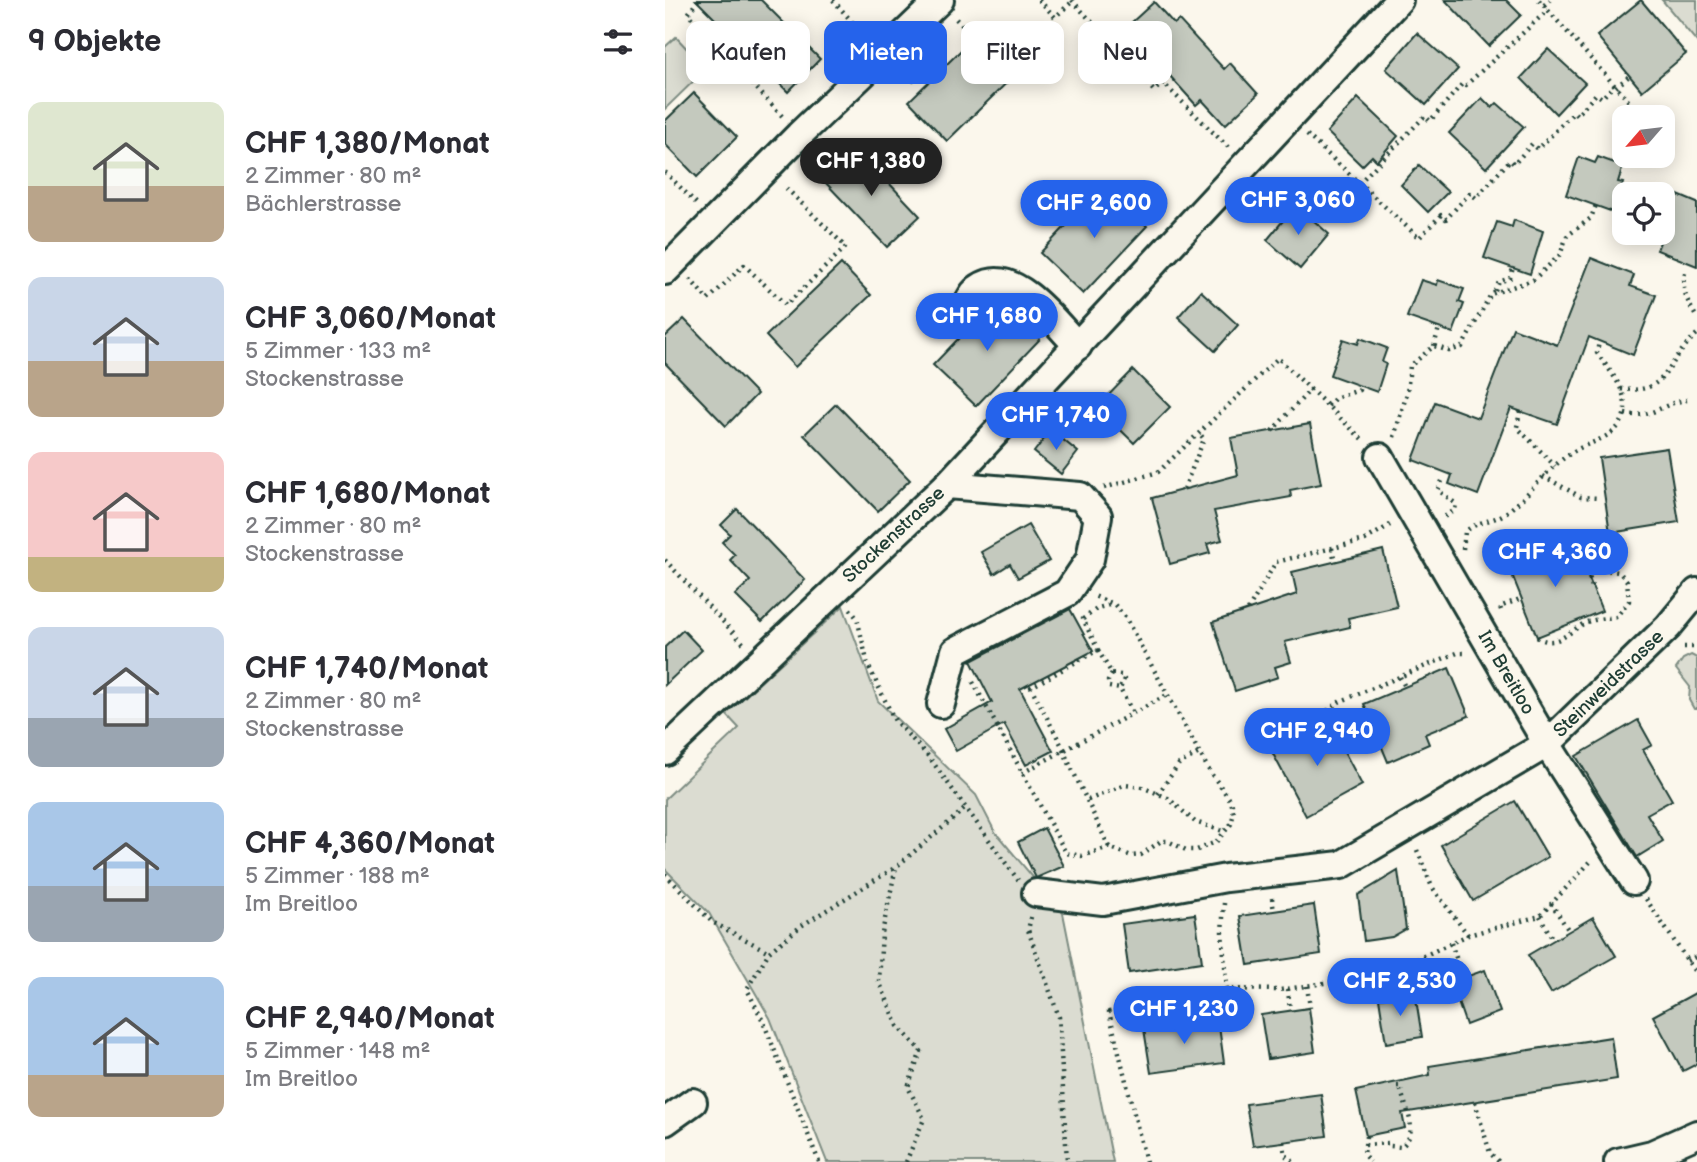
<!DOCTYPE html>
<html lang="de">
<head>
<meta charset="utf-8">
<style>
  body { margin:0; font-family:"Balsamiq Sans",sans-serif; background:#f7f7f7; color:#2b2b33; height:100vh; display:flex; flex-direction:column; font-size:26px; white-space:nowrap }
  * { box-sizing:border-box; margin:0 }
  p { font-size:23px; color:#7c7c81 }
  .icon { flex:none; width:38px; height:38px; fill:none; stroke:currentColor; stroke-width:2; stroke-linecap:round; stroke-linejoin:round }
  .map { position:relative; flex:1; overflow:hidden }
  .details { display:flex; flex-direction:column; background:#fff; width:665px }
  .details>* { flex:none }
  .guide { position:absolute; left:21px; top:21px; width:665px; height:63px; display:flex; gap:14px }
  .needle { width:46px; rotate:242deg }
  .controls { position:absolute; left:947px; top:105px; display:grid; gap:14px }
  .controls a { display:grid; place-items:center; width:63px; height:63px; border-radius:14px; background:#fff; box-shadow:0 4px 18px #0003; font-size:35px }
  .price { position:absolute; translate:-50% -60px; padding:0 16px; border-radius:24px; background:#2563eb; color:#fff; font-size:23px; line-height:46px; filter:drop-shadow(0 2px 4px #0008) }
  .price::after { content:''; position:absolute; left:50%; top:42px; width:21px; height:16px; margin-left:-10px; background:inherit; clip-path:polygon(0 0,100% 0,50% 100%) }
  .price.selected { background:#222; color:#fff }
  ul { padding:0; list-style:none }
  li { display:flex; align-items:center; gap:21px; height:175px; padding:0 28px }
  li span { display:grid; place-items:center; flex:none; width:196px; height:140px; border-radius:14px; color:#555 }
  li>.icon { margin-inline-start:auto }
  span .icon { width:84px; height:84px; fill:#fffc; stroke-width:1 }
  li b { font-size:30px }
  h2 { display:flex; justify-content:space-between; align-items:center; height:84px; padding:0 28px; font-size:30px }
  .chip { padding:0 24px; border-radius:14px; background:#fff; box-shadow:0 4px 18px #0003; font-size:24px; line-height:63px }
  .chip.selected { background:#2563eb; color:#fff }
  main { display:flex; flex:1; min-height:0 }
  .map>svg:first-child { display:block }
  .green { fill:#dbdcd1; stroke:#7d8c82; stroke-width:2 }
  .building { fill:#c4c9be; stroke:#1f3d34; stroke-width:2 }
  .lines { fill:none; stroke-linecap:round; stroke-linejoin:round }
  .minor-casing { stroke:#1f3d34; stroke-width:32 }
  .path { stroke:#1f3d34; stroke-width:4.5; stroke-dasharray:2 5; stroke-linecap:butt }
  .minor { stroke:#fbf7ec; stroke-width:26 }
  .labels { text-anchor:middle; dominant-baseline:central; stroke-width:5; stroke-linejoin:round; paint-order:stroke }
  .street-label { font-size:19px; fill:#1f3d34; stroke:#fbf7ec }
</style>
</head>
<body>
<main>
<section class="details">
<h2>9 Objekte<svg class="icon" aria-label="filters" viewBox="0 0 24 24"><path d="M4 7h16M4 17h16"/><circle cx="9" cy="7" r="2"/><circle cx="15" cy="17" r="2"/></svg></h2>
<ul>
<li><span style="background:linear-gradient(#dfe7d0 60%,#b9a48a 0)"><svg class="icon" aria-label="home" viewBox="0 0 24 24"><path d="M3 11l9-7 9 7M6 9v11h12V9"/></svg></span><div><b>CHF 1,380/Monat</b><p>2 Zimmer · 80 m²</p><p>Bächlerstrasse</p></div></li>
<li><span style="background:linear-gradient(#c9d6e8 60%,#b9a48a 0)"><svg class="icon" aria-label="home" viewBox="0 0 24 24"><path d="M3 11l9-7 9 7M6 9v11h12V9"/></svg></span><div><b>CHF 3,060/Monat</b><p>5 Zimmer · 133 m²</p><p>Stockenstrasse</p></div></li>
<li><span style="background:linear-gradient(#f6c9c9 75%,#c2b280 0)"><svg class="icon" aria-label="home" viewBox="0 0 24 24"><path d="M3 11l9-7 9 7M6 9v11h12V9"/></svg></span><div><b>CHF 1,680/Monat</b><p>2 Zimmer · 80 m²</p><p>Stockenstrasse</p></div></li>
<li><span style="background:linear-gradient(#c9d6e8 65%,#9aa5b1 0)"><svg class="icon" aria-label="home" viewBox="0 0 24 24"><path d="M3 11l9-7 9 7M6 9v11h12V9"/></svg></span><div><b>CHF 1,740/Monat</b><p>2 Zimmer · 80 m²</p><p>Stockenstrasse</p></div></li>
<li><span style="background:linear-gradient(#a9c7e8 60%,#9aa5b1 0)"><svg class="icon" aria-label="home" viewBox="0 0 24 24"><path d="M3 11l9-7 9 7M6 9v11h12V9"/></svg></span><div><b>CHF 4,360/Monat</b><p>5 Zimmer · 188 m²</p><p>Im Breitloo</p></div></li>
<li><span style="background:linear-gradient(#a9c7e8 70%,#b9a48a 0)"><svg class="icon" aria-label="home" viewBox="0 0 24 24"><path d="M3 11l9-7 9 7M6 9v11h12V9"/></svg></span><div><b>CHF 2,940/Monat</b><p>5 Zimmer · 148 m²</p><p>Im Breitloo</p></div></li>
</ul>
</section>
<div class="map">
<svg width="1032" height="1162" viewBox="0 0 1032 1162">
  <rect width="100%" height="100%" fill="#fbf7ec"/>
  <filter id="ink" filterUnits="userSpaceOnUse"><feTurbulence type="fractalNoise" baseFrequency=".0143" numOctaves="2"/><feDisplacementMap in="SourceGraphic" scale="14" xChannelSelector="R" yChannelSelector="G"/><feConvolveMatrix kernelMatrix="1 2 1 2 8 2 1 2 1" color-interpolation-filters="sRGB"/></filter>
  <g filter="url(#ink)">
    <g class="green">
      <polygon points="997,0 1032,0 1032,42"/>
      <polygon points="11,37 41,69 0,109 0,47"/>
      <polygon points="178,606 213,701 311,795 330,832 398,913 448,1162 162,1162 105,1018 44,913 0,869 0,799 74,728 61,714"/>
      <polygon points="1026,655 1032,658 1032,709 1029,709 1024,700 1025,687 1011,669 1018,659"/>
    </g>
    <g class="building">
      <polygon points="31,0 96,0 155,59 123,92"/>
      <polygon points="780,0 841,0 856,15 824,46"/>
      <polygon points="976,0 1021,54 977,91 932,36"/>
      <polygon points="489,2 509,24 514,20 559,69 565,63 593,94 560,125 537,100 531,105 486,55 481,60 455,33"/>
      <polygon points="328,19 367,58 282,141 244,101"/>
      <polygon points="752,33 793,69 761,105 721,69"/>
      <polygon points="883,49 920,83 891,114 856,78"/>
      <polygon points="29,93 72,137 32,177 0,144 0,121"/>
      <polygon points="693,98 733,136 712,161 707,156 697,166 662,132"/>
      <polygon points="817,98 827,108 832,103 859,127 821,168 784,133"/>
      <polygon points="191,148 255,216 222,247 158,180"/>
      <polygon points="914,157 930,163 933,157 958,166 953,182 958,183 948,212 901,195"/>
      <polygon points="754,165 783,192 763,212 736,185"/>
      <polygon points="440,185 482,226 418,294 375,253"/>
      <polygon points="1013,195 1032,203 1032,266 992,250"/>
      <polygon points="631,205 664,234 635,269 602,240"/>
      <polygon points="849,220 878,231 865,274 819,258 832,222 847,227"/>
      <polygon points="926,258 969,275 965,286 991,295 968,355 924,337 892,424 846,408 813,495 784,484 787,475 748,460 770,402 813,418 848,328 892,345"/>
      <polygon points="176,264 206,295 130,367 101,336"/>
      <polygon points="756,280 772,285 773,280 799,289 794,302 799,304 788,333 742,317"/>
      <polygon points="536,291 573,325 550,351 513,317"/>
      <polygon points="333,298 375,339 311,406 268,365 296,336 310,332 316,316"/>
      <polygon points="19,319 92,394 61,426 0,363 0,337"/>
      <polygon points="695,338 722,348 717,362 721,364 712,392 665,375 678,339 693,344"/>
      <polygon points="468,370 505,407 469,443 432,407"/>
      <polygon points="171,404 245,480 213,511 139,435"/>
      <polygon points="645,424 656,484 625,490 626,497 549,511 557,540 542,544 545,553 505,564 487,498 573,475 566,438"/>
      <polygon points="386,430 413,452 396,474 369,452"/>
      <polygon points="1002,448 1014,522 945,533 934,458"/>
      <polygon points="72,509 140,580 97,622 70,595 85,581 65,560 70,555 57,542 65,534 56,525"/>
      <polygon points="363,525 384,561 353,578 345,564 329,574 316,552"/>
      <polygon points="909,541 937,611 872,637 844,567"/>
      <polygon points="718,550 732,607 683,618 685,627 620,642 626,662 610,667 613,677 570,691 548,622 632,594 627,572"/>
      <polygon points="405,609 428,651 355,689 388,751 361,765 339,724 291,751 279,729 327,702 306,661"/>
      <polygon points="18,630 37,650 0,685 0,647"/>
      <polygon points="784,668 804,716 760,734 764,744 723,762 699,704"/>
      <polygon points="973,720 987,745 978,750 1007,800 982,814 998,841 972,857 911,756"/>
      <polygon points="663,721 697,785 641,816 607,752"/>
      <polygon points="850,801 883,857 808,901 776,845"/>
      <polygon points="379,828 399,866 371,878 353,842"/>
      <polygon points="733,871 741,929 727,937 699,941 693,895"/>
      <polygon points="649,905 656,954 583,965 575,916"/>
      <polygon points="530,914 537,962 464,973 457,924"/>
      <polygon points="928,917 951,956 886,993 863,955"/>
      <polygon points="820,970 835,1012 801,1025 786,982"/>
      <polygon points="1032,992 1032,1064 1018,1071 988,1016"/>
      <polygon points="750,993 757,1037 721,1043 714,998"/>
      <polygon points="644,1008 650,1052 603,1059 596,1015"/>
      <polygon points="553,1019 559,1063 486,1073 479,1029"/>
      <polygon points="946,1037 952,1079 737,1113 740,1128 701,1136 691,1091 765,1075 764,1066"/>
      <polygon points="656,1094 662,1136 588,1146 581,1104"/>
    </g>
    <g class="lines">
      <g class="minor-casing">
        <g id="minor">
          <polyline points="0,271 134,135 275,0"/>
          <path d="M299 321C302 304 305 289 324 283 355 274 392 325 413 346"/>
          <polyline points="715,457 882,744 1003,627 1032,592"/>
          <polyline points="276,704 290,651 402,593 425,559 433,516 415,496 282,485"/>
          <polyline points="0,751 282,485 734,0"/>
          <polyline points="371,893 438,901 561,878 676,865 882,744 969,881"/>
          <polyline points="0,1122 28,1102"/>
          <polyline points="953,1162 987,1154 1032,1134"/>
        </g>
      </g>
      <g class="path">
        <polyline points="33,0 23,14 117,116"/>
        <polyline points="168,0 202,39"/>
        <polyline points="374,0 390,17 408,1"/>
        <polyline points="407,0 489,91 498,83 563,147"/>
        <polyline points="874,0 974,113"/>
        <polyline points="879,5 885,0"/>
        <polyline points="291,19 305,33"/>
        <polyline points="48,41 54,35"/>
        <polyline points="239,70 252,84"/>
        <polyline points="88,85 95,78"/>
        <polyline points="951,87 964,76"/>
        <polyline points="642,135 754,238 776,215 781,219 805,193 811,198 845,160 849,164 867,144 873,149 909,112 912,115 931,94 937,98 949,85"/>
        <polyline points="0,172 32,204"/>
        <polyline points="694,183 760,116 765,121 798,83 801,85 883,10"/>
        <path d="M1020 273C1015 289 1024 304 1032 318"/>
        <polyline points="25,279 43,300 79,265 121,305 181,247 119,186"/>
        <polyline points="830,291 834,282 845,278 848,268"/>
        <polyline points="769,346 774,328"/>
        <path d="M956 389C1004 395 1000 362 1032 334"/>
        <polyline points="663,406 670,398 694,390 695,386"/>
        <polyline points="855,411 852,427 890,466"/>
        <path d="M960 414C989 419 996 403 1022 400"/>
        <polyline points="607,431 646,389"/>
        <polyline points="729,437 742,393 745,366 769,346 784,351 797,347 826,294 868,280 895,255 902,236 926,218 931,205"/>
        <polyline points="878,476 916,497 934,498"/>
        <polyline points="777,481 773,490 791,504 790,510 779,517"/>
        <polyline points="439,488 493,472 613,358 699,441"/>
        <polyline points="519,489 539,439 534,433"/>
        <polyline points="667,548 670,562"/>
        <path d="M798 549 800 532C812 521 826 522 839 514 866 495 883 465 913 449 928 441 954 436 959 415 965 392 944 370 932 353L934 341"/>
        <polyline points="0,560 80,645"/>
        <polyline points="185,609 192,618 203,665 230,721 264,757 353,880"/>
        <polyline points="583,610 611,562 700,540 725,525"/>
        <polyline points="836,610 835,607 857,598"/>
        <path d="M872 637C892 650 906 629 922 622 931 619 941 618 951 617L964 601 962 581 954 572 934 569 923 573 927 587"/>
        <polyline points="1019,647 1032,647"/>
        <polyline points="433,650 447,674 443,681 444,687 455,689 468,713"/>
        <polyline points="447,674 456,675 459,679 455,689"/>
        <polyline points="735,677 740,687"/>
        <polyline points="308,682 401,853 417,856 444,847 466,856 476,855 496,841 503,841 521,850 532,850 551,842 566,824 569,813 566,801 545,772 460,617 449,604 429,596"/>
        <polyline points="629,736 674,702 792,653 801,653"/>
        <polyline points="398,750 444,847"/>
        <polyline points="399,750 366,687 433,650 418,619 433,608 448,604"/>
        <polyline points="357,773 502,695"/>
        <polyline points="493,794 514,764 534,753"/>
        <polyline points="423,800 459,785 477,787 503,798 530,822 561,832"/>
        <polyline points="752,850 767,887 803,935"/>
        <polyline points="0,874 47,922 104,952"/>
        <polyline points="607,898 609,911"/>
        <polyline points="981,899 1032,975"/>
        <polyline points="559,903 557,932 562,989"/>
        <polyline points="886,903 904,931"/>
        <polyline points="875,916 888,940"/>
        <polyline points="366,917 363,930 394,1017 402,1162"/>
        <polyline points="786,943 798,978"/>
        <polyline points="1022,961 1032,956"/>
        <polyline points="720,974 724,997"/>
        <polyline points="642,986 645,1008"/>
        <polyline points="623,989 625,1011"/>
        <polyline points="525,1000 528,1022"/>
        <polyline points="507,1005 509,1025"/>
        <polyline points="810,1102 825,1153 834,1162"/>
        <polyline points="701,1136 699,1155 705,1162"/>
        <polyline points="618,1142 620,1155 629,1162"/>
        <path d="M700 1145 724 1143 725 1146 736 1147C757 1131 738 1105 735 1086H732"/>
        <polyline points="154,1162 98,1021 82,989 104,952 136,926 231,867"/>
        <polyline points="241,1162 259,1119 243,1087 256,1051 233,1026 214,981 217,933 231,867 302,807"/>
        <polyline points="481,1162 444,1012 505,1005 562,989 615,990 723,973 803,935 875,916 927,860"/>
      </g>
      <use href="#minor" class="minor"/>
    </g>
  </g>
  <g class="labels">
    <g class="street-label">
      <text transform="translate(229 535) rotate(-43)">Stockenstrasse</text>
      <text transform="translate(841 673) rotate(60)">Im Breitloo</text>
      <text transform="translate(944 684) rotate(-44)">Steinweidstrasse</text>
    </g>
  </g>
</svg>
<div class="controls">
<a><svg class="needle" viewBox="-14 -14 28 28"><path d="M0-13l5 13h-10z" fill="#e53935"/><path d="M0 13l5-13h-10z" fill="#7c7c81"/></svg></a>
<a><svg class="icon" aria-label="locate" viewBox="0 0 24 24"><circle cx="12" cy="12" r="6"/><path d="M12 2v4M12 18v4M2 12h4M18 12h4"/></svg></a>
</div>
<b class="price selected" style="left:206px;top:198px">CHF 1,380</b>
<b class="price" style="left:633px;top:237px">CHF 3,060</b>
<b class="price" style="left:429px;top:240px">CHF 2,600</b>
<b class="price" style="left:322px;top:353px">CHF 1,680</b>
<b class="price" style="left:391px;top:452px">CHF 1,740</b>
<b class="price" style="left:890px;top:589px">CHF 4,360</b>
<b class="price" style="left:652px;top:768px">CHF 2,940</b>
<b class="price" style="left:735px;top:1018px">CHF 2,530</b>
<b class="price" style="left:519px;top:1046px">CHF 1,230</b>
<div class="guide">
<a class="chip">Kaufen</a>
<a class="chip selected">Mieten</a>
<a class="chip">Filter</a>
<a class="chip">Neu</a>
</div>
</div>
</main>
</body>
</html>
